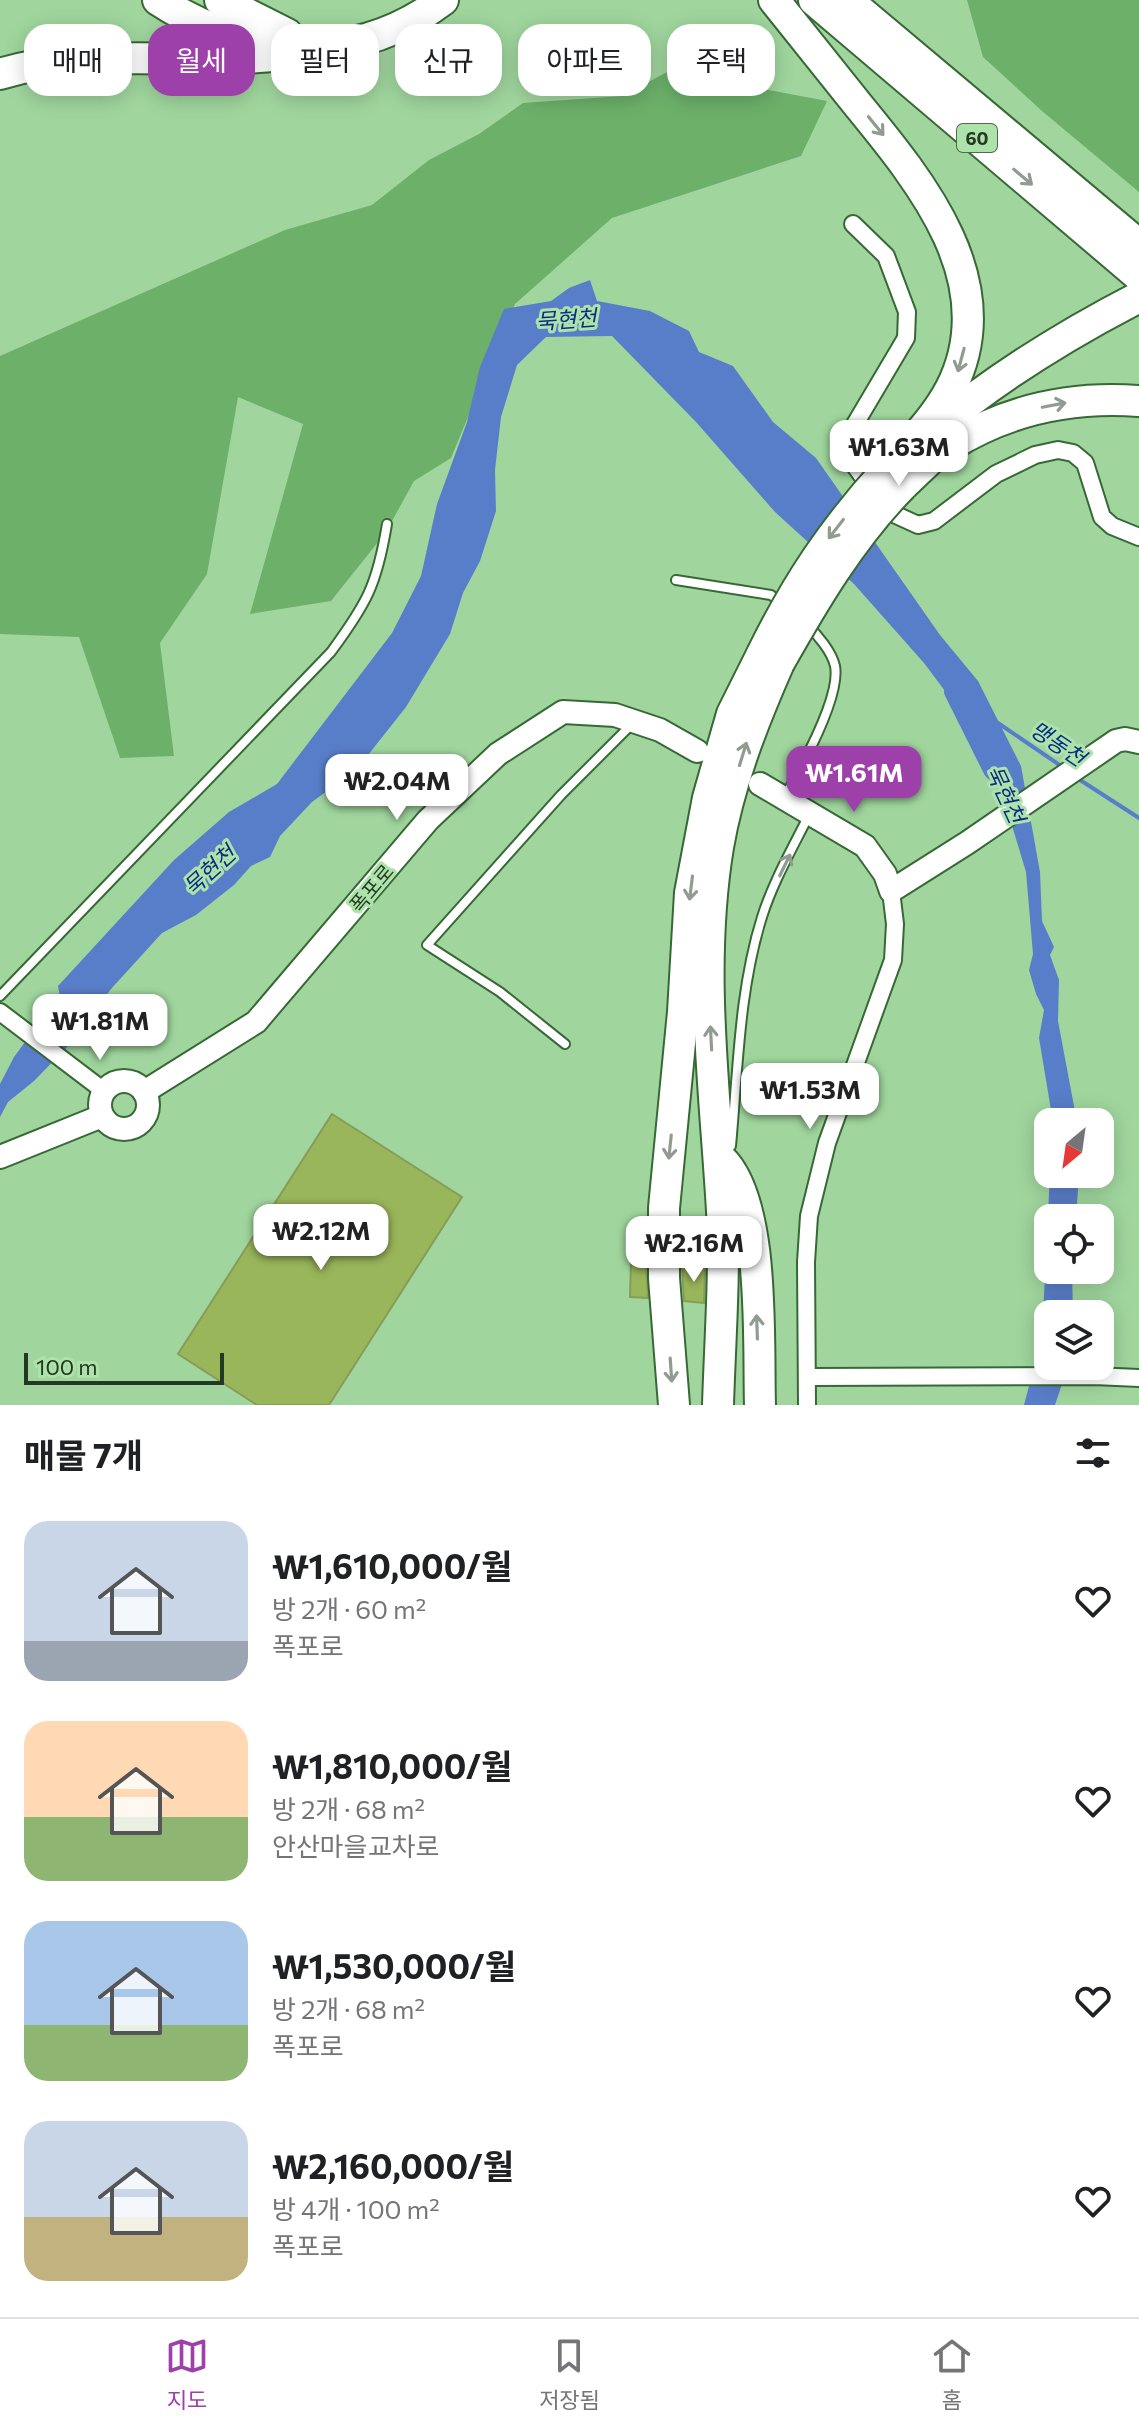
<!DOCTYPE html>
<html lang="ko">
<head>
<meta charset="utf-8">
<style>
  body { margin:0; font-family:Commissioner,"Noto Sans KR",sans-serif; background:#f6f6f6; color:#202124; height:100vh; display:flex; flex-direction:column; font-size:30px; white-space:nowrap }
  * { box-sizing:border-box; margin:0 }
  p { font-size:26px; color:#757577 }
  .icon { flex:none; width:44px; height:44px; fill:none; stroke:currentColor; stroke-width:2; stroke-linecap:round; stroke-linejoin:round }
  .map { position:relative; height:1405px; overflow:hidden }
  .panel { display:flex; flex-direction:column; background:#fff; flex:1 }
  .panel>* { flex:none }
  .guide { position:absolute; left:24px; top:24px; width:1092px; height:72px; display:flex; gap:16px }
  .needle { width:52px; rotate:209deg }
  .tools { position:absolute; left:1034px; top:1108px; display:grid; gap:16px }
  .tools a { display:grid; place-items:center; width:80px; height:80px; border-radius:16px; background:#fff; box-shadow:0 4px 20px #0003; font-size:40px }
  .scale { position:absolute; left:24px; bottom:20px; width:200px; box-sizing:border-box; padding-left:8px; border:4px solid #233922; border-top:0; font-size:22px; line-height:28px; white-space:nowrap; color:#233922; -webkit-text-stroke:6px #ade3aa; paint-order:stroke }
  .price { position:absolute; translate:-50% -68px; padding:0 18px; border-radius:16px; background:#fff; color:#222; font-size:26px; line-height:52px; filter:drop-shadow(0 2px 4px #0008) }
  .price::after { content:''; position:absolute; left:50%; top:48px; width:24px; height:18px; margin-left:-12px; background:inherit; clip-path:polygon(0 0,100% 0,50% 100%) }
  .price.active { background:#9e40a9; color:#fff }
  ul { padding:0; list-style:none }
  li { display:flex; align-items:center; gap:24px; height:200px; padding:0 24px }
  li span { display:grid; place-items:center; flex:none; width:224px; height:160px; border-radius:24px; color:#555 }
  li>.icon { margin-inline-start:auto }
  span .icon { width:96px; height:96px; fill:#fffc; stroke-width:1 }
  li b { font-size:34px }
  h2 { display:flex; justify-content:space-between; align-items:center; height:96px; padding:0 24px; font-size:34px }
  .tag { padding:0 28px; border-radius:24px; background:#fff; box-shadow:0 4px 20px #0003; font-size:28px; line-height:72px }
  .tag.active { background:#9e40a9; color:#fff }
  .tab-bar { display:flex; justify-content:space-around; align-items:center; height:112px; border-top:2px solid #e0e0e0; background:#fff; font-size:22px; color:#757577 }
  .tab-bar a { display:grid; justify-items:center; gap:4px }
  .tab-bar .active { color:#9e40a9 }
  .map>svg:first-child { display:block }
  .green { fill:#6cb06a }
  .water { fill:#597ec9 }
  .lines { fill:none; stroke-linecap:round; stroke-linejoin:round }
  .stream { stroke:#597ec9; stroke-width:4 }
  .river { stroke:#597ec9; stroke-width:24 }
  .building { fill:#9ab65b; stroke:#879c59; stroke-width:2 }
  .service-casing { stroke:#376836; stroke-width:12 }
  .minor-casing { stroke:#376836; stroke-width:20 }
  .secondary-casing { stroke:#376836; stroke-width:26 }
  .motorway-casing { stroke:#376836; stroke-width:34 }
  .service { stroke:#fff; stroke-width:8 }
  .minor { stroke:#fff; stroke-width:16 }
  .secondary { stroke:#fff; stroke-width:22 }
  .motorway { stroke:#fff; stroke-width:30 }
  .motorway-bridge-casing { stroke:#376836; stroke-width:34; stroke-linecap:butt }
  .motorway-bridge { stroke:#fff; stroke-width:30 }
  .oneway { stroke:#919c90 }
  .labels { text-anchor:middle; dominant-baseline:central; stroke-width:6; stroke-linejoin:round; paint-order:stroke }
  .shield { fill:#ade3aa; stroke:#4c6c4b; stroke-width:2 }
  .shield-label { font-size:18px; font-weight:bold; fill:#233922 }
  .street-label { font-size:20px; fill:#233922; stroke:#ade3aa }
  .water-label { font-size:22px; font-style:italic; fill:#092d85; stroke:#ade3aa }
</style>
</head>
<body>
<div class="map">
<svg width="1139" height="1405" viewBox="0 0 1139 1405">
  <rect width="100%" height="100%" fill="#a0d69e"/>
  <g class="green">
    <polygon points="967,0 1139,0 1139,192 1042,111 983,57"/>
    <polygon points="669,71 827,101 801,156 612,218 515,304 451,458 414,481 386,532 331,601 250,614 303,424 238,397 207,574 160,643 174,756 120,758 79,637 0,634 0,356 285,230 372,205 429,160 479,134 523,103 622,96"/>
  </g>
  <g class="water">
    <polygon points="590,280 597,301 650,311 689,331 699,352 733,366 773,422 816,458 940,635 978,681 1021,766 1040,872 1042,921 1054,947 1050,955 1059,980 1058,1021 1077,1122 1053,1122 1039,1038 1044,1010 1036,994 1029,970 1033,954 1026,872 1001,789 990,771 976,725 954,703 924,663 854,584 775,512 696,422 612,336 546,337 517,365 501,417 495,470 496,511 480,561 463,593 450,634 406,707 357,769 312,802 280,836 270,857 251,866 234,885 196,915 162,933 111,989 68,1046 34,1081 8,1102 0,1117 0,1084 14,1057 39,1023 63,1013 58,986 174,860 229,812 277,784 392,633 421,576 437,504 467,422 480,367 504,309 551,301 569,288"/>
    <polygon points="1050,1174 1079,1174 1076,1218 1048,1218 1048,1270 1072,1270 1073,1314 1048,1314 1048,1366 1068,1366 1055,1405 1024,1405 1042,1336"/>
  </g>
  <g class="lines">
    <g class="stream">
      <polyline points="998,723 1064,768"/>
      <polyline points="1077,778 1139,818"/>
    </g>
    <polyline class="river" points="956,691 995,769"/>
  </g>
  <g class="building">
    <polygon points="332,1114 462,1197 329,1405 257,1405 178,1354"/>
    <polygon points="631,1260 646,1261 648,1298 630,1297"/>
    <polygon points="682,1265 705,1268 704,1303 684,1301"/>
  </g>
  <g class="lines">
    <g class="service-casing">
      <g id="service">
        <polyline points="676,580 771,595 781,603"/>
        <path d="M784 798C800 770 841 697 835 666 832 652 817 634 807 625"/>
        <path d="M0 996 331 652C367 603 377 585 387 524"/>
        <polyline points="565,1044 500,992 427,945 561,795 631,725"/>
        <path d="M731 1146C738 1070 739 990 762 917 773 882 792 849 808 817"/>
      </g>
    </g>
    <g class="minor-casing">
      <g id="minor">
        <polyline points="853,224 886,256 907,312 906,338 848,436 848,456 863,477 896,515 918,525 934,521 996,474 1035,455 1058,450 1073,453 1085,463 1102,517 1112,526 1139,537"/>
        <polyline points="0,1012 104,1091"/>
        <polyline points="809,1377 1094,1376 1139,1378"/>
        <polyline points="807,1405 806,1262 809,1216 827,1143 893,960 895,924 891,891"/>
      </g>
    </g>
    <g class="secondary-casing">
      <g id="secondary">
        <polyline points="760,784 865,846 885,874 891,891 967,843 1116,741 1125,739 1139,742"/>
        <circle cx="124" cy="1105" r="24"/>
        <polyline points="144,1092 256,1022 428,820 498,754 563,712 615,715 660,730 697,751"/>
        <polyline points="0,1157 102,1116"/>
      </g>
    </g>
    <g class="motorway-casing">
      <g id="motorway">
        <path d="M158 0C247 58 355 67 443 0"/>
        <polyline points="220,0 287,34"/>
        <path d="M774 0C802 35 830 70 858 105 922 183 1004 283 951 388 935 419 909 444 887 470"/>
        <polyline points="814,0 1139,276"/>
        <polyline points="847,0 1139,245"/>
        <path d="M0 74C107 41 221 75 328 46"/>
        <path d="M930 433C993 380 1065 335 1139 297"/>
        <path d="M951 445C1009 409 1071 396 1139 401"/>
        <polyline points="902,486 964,427"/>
        <path d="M721 1159C766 1201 758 1345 760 1405"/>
        <polyline points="674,1405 664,1278 664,1208 683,1012 690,893 708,798 732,714 762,654"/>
        <path d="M718 1405C720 1340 725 1275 722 1211 715 1090 698 968 718 847 729 783 753 722 779 663"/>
      </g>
    </g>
    <use href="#service" class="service"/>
    <use href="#minor" class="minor"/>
    <use href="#secondary" class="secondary"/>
    <use href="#motorway" class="motorway"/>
    <g class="motorway-bridge-casing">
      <g id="motorway-bridge">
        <path d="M762 654C797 583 833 529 887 470"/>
        <path d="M779 663C814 601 851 538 902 486"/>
      </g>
    </g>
    <use href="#motorway-bridge" class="motorway-bridge"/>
  </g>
  <defs><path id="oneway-shaft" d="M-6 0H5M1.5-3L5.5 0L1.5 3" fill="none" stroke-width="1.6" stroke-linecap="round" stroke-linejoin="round" transform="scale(2)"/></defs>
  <g class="oneway">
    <use href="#oneway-shaft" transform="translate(876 126) rotate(51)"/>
    <use href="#oneway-shaft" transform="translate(1023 177) rotate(40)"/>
    <use href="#oneway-shaft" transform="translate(961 360) rotate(105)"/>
    <use href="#oneway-shaft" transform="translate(1054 405) rotate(-11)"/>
    <use href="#oneway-shaft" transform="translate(836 529) rotate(128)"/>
    <use href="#oneway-shaft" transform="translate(743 754) rotate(-73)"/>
    <use href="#oneway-shaft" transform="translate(785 865) rotate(-64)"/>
    <use href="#oneway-shaft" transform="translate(691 888) rotate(97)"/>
    <use href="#oneway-shaft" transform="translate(711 1038) rotate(-93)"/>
    <use href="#oneway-shaft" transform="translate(670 1147) rotate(96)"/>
    <use href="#oneway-shaft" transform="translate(757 1327) rotate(-92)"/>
    <use href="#oneway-shaft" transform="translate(671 1370) rotate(86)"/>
  </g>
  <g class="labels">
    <rect class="shield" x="957" y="124" width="40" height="28" rx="6"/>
    <g class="shield-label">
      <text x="977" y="138">60</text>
    </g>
    <g class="street-label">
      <text transform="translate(371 888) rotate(-50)">폭포로</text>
    </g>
    <g class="water-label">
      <text transform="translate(566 319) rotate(-4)">묵현천</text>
      <text transform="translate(1058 743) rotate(34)">맹동천</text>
      <text transform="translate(1006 794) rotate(65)">묵현천</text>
      <text transform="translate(209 870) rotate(-42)">묵현천</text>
    </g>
  </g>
</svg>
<div class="tools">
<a><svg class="needle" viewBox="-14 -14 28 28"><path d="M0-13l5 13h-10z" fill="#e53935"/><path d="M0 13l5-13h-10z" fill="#757577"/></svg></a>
<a><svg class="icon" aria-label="locate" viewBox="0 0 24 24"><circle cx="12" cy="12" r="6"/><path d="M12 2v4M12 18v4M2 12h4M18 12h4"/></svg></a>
<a><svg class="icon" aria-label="layers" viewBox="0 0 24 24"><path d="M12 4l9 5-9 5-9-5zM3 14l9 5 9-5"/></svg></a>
</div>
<div class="scale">100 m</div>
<b class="price" style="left:899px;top:488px">₩1.63M</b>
<b class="price active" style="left:854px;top:814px">₩1.61M</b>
<b class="price" style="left:397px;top:822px">₩2.04M</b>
<b class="price" style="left:100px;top:1062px">₩1.81M</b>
<b class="price" style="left:810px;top:1131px">₩1.53M</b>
<b class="price" style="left:321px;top:1272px">₩2.12M</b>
<b class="price" style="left:694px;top:1284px">₩2.16M</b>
<div class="guide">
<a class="tag">매매</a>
<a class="tag active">월세</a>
<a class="tag">필터</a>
<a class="tag">신규</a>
<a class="tag">아파트</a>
<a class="tag">주택</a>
</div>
</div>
<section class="panel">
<h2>매물 7개<svg class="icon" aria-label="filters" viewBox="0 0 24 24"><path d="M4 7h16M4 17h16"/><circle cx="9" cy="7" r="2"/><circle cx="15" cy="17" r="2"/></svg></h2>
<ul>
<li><span style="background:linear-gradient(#c9d6e8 75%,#9aa5b1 0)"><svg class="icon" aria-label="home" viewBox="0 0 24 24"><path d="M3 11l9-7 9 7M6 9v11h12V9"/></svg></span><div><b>₩1,610,000/월</b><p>방 2개 · 60 m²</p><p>폭포로</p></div><svg class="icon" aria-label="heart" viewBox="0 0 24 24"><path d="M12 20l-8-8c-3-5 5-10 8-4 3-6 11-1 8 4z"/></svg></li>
<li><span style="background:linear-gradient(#ffd9b3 60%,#8fb573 0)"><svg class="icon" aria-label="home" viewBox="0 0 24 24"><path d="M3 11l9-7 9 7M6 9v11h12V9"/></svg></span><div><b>₩1,810,000/월</b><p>방 2개 · 68 m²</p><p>안산마을교차로</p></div><svg class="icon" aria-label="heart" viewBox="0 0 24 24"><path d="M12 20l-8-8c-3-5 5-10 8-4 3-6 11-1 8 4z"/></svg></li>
<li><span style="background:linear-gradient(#a9c7e8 65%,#8fb573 0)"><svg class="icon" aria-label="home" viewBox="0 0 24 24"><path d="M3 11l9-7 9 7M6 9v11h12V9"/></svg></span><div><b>₩1,530,000/월</b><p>방 2개 · 68 m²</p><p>폭포로</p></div><svg class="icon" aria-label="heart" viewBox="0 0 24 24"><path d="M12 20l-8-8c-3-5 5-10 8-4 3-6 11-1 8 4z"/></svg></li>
<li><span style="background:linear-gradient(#c9d6e8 60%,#c2b280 0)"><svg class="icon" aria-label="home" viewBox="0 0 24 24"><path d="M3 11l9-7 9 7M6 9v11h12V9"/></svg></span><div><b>₩2,160,000/월</b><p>방 4개 · 100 m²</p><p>폭포로</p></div><svg class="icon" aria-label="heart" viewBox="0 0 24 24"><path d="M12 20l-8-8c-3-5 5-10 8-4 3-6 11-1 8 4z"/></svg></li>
</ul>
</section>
<nav class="tab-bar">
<a class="active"><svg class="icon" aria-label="map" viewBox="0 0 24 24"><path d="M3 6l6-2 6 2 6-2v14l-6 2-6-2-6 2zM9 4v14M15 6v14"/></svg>지도</a>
<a><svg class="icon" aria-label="saved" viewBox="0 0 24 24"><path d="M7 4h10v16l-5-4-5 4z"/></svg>저장됨</a>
<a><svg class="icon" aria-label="home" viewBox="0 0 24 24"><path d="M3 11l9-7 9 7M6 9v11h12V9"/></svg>홈</a>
</nav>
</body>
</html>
